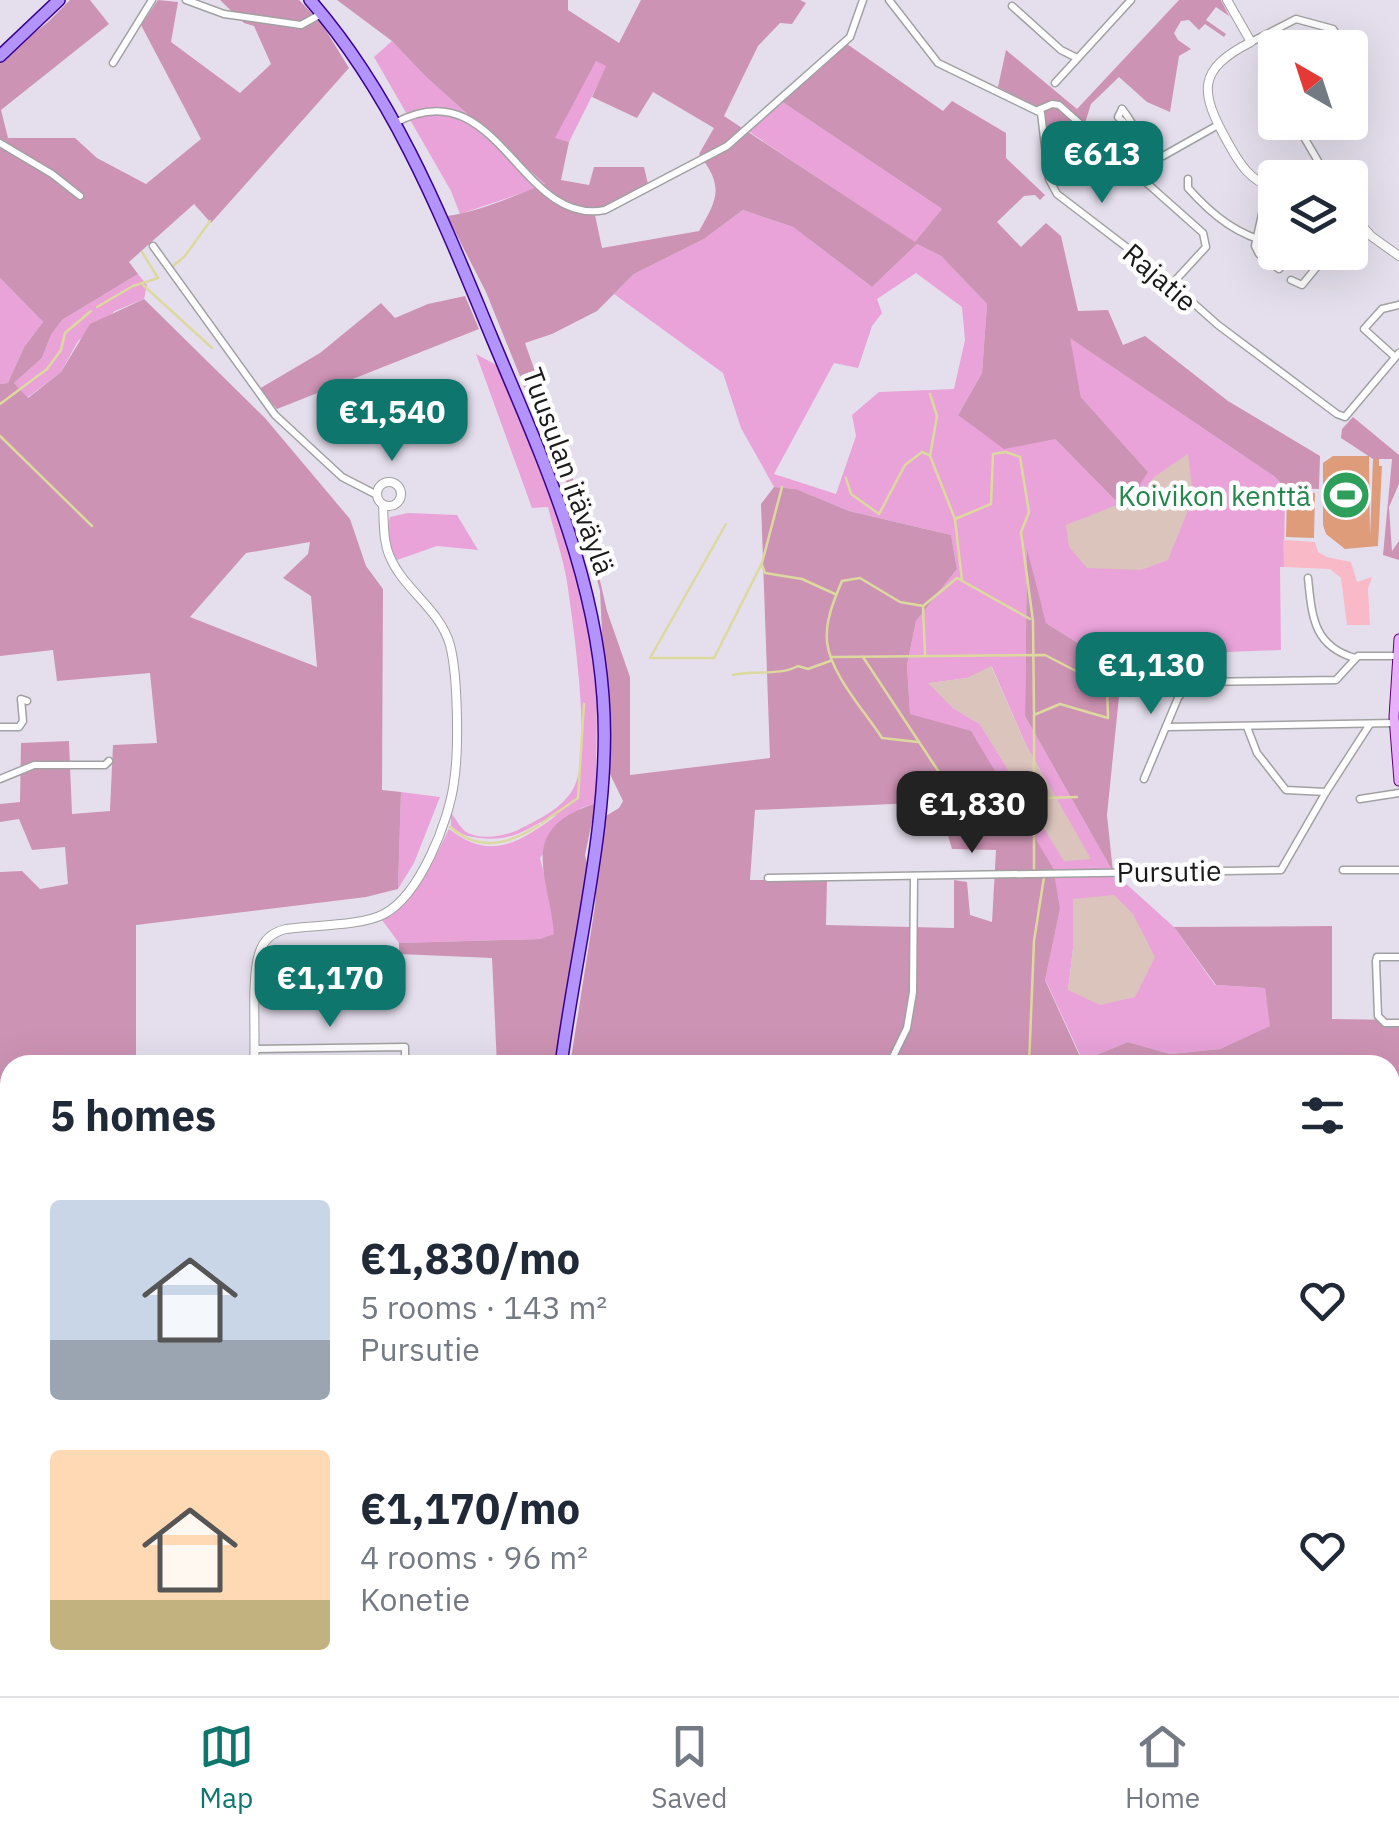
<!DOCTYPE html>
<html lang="en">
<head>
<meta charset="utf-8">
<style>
  body { margin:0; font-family:"IBM Plex Sans",sans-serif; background:#f6f6f7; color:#1f2937; height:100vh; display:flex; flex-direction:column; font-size:38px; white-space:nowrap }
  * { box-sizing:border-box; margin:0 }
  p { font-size:32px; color:#747a83 }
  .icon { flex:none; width:55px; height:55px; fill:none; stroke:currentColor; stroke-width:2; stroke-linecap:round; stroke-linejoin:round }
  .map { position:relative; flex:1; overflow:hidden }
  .panel { position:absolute; left:0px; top:1055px; width:1400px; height:642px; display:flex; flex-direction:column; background:#fff; border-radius:30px 30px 0 0; box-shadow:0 10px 40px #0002 }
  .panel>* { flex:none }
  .needle { width:65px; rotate:321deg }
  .tools { position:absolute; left:1258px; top:30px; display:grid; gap:20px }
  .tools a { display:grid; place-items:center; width:110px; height:110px; border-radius:10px; background:#fff; box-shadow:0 10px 40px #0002; font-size:50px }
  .price { position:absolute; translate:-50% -85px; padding:0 22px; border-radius:20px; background:#0f766e; color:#fff; font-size:32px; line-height:65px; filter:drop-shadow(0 2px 5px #0008) }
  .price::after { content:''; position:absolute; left:50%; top:60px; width:30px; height:22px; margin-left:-15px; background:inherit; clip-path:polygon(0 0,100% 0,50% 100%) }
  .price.on { background:#222; color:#fff }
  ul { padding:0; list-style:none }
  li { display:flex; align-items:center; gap:30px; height:250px; padding:0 50px }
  li span { display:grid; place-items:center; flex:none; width:280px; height:200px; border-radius:10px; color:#555 }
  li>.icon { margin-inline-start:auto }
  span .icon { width:120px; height:120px; fill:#fffc; stroke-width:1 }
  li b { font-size:42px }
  h2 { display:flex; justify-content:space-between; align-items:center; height:120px; padding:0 50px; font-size:42px }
  .tab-bar { display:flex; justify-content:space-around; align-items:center; height:140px; border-top:2px solid #e0e1e3; background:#fff; font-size:28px; color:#747a83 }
  .tab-bar a { display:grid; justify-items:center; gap:5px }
  .tab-bar .on { color:#0f766e }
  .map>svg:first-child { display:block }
  .grass { fill:#e9a3d9; fill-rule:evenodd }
  .forest { fill:#cd93b4; fill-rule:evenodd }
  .wetland { fill:#dbc4bc }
  .park { fill:#fab9c6 }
  .pitch { fill:#de9c7b }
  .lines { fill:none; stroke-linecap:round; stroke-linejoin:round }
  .stream { stroke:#dcd99e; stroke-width:2.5 }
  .minor-casing { stroke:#a1a1a1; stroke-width:9 }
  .tertiary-casing { stroke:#a1a1a1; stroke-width:10 }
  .secondary-casing { stroke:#5e0370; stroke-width:11 }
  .primary-casing { stroke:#390091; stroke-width:14 }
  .minor { stroke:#fff; stroke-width:6 }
  .tertiary { stroke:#fff; stroke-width:8 }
  .secondary { stroke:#e9b0fa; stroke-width:9 }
  .primary { stroke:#b394fd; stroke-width:11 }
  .labels { text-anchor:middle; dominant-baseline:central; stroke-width:9; stroke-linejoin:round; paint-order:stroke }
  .street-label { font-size:28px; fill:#1a1a1a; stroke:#fff }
  .leisure-label { font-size:28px; fill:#27864d; stroke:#fff; text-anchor:end }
</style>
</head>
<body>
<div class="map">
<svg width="1399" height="1696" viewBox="0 0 1399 1696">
  <rect width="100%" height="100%" fill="#e5dfed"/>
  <g class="grass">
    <polygon points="392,41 424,75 546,185 460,214 451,191 374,57"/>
    <polygon points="595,60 607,66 569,142 554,139"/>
    <polygon points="781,101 942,209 915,243 748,131"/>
    <path d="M743 210 793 227 872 287 917 244 941 256 987 304 982 373 958 415 1055 439 1115 500 1136 491 1147 471 1081 397 1069 337 1275 477 1285 488 1284 567H1280L1281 650 1100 657 1046 623 1027 555 1025 716 1113 872 1174 927 1215 985 1265 988 1271 1026 1220 1049 1170 1054 1128 1042 1083 1061 1045 979 1060 909 910 715 907 665 916 621 957 569 951 535 849 511 796 489 774 487 741 428 723 373 614 294 634 274 704 239ZM916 273 962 307 965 340 954 389 879 392 852 415 856 436 836 494 774 474 834 363 858 368 872 326 882 313 877 299ZM992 667 1026 745 1090 859 1064 860 980 724 953 708 930 683 967 678ZM1073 899 1154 957 1068 990 1073 949Z"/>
    <polygon points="138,274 147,285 144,299 115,311 78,341 61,372 27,398 14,383 42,358 51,335 62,320"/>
    <polygon points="0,278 43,322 24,347 8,383 0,384"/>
    <path d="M476 354 500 367 545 478 576 577 591 642 597 691 596 803 581 808 540 858 552 907 555 934 540 939 399 943 382 920C419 896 430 867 449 829 491 862 520 842 557 815 526 827 517 842 480 838 466 836 463 836 451 826V813C456 819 460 827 465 831 478 841 505 836 518 830 537 820 562 809 573 789 593 756 573 624 567 582 563 557 554 532 548 507L532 508Z"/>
    <path d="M408 513 457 515 478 550 437 546 397 560C390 547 385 532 390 517Z"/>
    <polygon points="401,792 440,797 414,863 398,889"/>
  </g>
  <g class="forest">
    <path d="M70 0H90L109 24 1 110 8 138H75L97 158 146 184 201 139 141 25 158 0 178 2 171 42 240 93 271 64 254 26 244 23 220 0H299L322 24 349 68 211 223 194 204 129 262 138 274 62 320 51 335 42 358 14 383 28 398 61 372 90 324 144 299 265 418 350 519 366 566 383 589 382 790 401 792 398 889 366 897 136 925V1065H10V1117L0 1125V872L22 871 40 889 68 884 65 847 32 850 19 819 0 822V804L20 802 21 743 69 741 72 814 110 811 113 745 157 743 150 673 57 681 53 650 0 656V384L8 383 24 347 43 322 0 278V59L47 23ZM310 542 308 554 283 578 311 596 317 667 190 617 246 553Z"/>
    <path d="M337 0H568V10L619 43 641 0H800L806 3 792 24 780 23 758 46 724 116 915 242 942 209 781 101 847 44 943 111 952 101 1006 133V158L1045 195 1040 200 1035 195 1024 196 997 222 1021 247 1046 223 1061 236 1078 311 1108 310 1123 345 1145 336 1228 401 1320 456 1319 489 1285 488 1275 477 1070 338 1081 397 1148 472 1136 491 1115 500 1055 439 1004 449 958 415 982 373 987 304 941 256 917 244 872 287 793 227 743 210 704 239 634 274 597 311 552 334 525 343 583 507 607 611 630 677V775L770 758 761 504 774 487 796 489 849 511 951 535 957 569 916 621 907 665 910 714 971 731 1053 868 1060 909 1045 980 1082 1061 1128 1042 1170 1054 1220 1049 1270 1026 1265 988 1216 985 1174 927 1332 926V1019L1399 1020V1086H1395L1392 1149 1390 1065H570L595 906 601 819 619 808 623 801 609 772 600 591 579 510 534 411 486 292 447 216C481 211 513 196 545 184L424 75 392 41ZM596 61 606 66 592 97 637 118 653 92 714 128 699 154C724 187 718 198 699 231L602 248 595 215 605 206 648 184 644 167H594L589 185 561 180 569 142 555 138ZM938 802 952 849 996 850 992 922 970 915 967 882 954 880V928L826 925 827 880H750L755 810Z"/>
    <path d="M1179 0H1221L1229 16 1216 7 1206 20 1226 34 1224 37 1205 24 1199 30 1189 20 1181 21 1174 33 1178 40 1191 49 1179 56 1170 112 1147 102 1119 77 1091 104 1085 123 1050 165C1045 109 1048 113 998 87L1006 50 1077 109Z"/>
    <polygon points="465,296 479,329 277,409 259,389 320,353 381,303 395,318 428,304"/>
    <polygon points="1353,417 1399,455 1399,484 1389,507 1392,551 1399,541 1399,560 1383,555 1392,459 1373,459 1341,438 1342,429"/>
    <polygon points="1027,549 1046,623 1100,657 1123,657 1107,815 1113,872 1025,716"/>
    <path d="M596 803 585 855 588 868 554 1065H497L492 958 399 954V943L540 939 554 934C549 873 515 830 596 803Z"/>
    <polygon points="1390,1423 1399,1423 1399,1672 1390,1656"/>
    <polygon points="702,1688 867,1688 868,1696 679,1696 681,1690"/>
  </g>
  <g class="wetland">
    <polygon points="1188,454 1193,498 1168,560 1141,570 1087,568 1069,547 1066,525 1139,496 1154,477"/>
    <polygon points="991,666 1026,745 1091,859 1064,861 980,724 953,708 928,683 967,678"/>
    <polygon points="1114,895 1133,914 1155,957 1135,997 1100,1005 1068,990 1073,949 1073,899"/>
  </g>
  <polygon class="park" points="1283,540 1315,542 1318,552 1327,557 1351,562 1357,582 1372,577 1368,589 1370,625 1347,625 1341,578 1330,569 1284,567"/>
  <g class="pitch">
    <polygon points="1333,456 1369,456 1370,537 1373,459 1379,459 1379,466 1382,466 1378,546 1345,549 1326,534 1323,525 1323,463"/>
    <polygon points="1287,492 1315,493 1314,538 1286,537"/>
  </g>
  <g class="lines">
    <g class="stream">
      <polyline points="173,266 185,256 210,221"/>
      <polyline points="143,285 212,348"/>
      <polyline points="97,307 133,286 158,278 142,252"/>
      <polyline points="930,394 937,416 930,456 955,519 962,581"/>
      <polyline points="0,404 47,369 61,350 65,333 91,311"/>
      <polyline points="0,436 92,526"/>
      <polyline points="846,478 851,494 879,514 905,465 922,452 929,455"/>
      <polyline points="955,519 991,504 993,454 1006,452 1020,457 1029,512 1021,532 1033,621 1034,713"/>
      <polyline points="726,524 650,658 714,658 762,563 782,487"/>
      <polyline points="762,565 765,573 802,579 835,594"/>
      <polyline points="925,655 923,606 957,578 1030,619"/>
      <polyline points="832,657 1045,655 1107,687 1108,718 1060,704 1034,715 1034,870"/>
      <polyline points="863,657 958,801 1077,797"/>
      <path d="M733 675C753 670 780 676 798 666L808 669 830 661"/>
      <path d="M918 742 882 738C864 710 831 675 827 642 825 621 834 600 842 581L860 578 900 602 923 606"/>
      <polyline points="542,823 578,798 584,704"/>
      <path d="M450 827C479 852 508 845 539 825"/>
      <polyline points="1029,1065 1034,941 1044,877"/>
      <path d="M683 1688C715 1691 744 1688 776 1696"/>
      <polyline points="609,1696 613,1688"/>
    </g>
    <g class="minor-casing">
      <g id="minor">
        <polyline points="186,0 224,14 301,25 321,14"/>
        <polyline points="889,0 938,63 1041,113 1049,179 1057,194 1155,269 1218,325 1337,414 1345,417 1399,353"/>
        <polyline points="1012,6 1061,50 1077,58"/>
        <polyline points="1251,42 1296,19 1333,29 1346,48"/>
        <polyline points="1350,55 1361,73"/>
        <polyline points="113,63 152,0"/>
        <polyline points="1055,83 1131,0"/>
        <path d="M1122 109C1136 125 1140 147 1163 156L1218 125"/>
        <polyline points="1122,109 1118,117 1132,130"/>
        <polyline points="1038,110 1052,104 1059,105 1203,233 1206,247 1171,285"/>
        <polyline points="1295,122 1325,173"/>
        <path d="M395 123C498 67 519 227 605 210L727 146 850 37 863 0"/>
        <polyline points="0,143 52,174 80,196"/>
        <path d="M1188 179V188C1213 216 1238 236 1275 244"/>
        <polyline points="1268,187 1255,246 1259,254 1279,269 1292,252"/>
        <polyline points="1350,229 1358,222"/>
        <polyline points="153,246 275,415 342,477 377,495"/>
        <polyline points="1291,280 1302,285 1329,252"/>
        <polyline points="1395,357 1364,329 1382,309 1399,305"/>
        <path d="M1308 578C1312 616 1313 646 1355 658"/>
        <polyline points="0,727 19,727 23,721 21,699 27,701"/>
        <polyline points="1166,727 1395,723"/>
        <polyline points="1247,727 1257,753 1286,790 1326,792"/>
        <polyline points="0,779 34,765 105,765 109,761"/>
        <polyline points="1144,779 1178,698 1190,682 1336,680 1358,656 1399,656"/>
        <polyline points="1360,799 1399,793"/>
        <polyline points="1343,870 1399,870"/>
        <polyline points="768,878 1281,870 1326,792 1370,724"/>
        <polyline points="1399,957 1377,957 1376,961 1378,1016 1385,1023 1399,1023"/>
        <polyline points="255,1049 405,1047 405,1065"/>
        <polyline points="889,1065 907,1028 913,992 914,876"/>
        <polyline points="0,1229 10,1229"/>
        <polyline points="1390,1325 1399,1313"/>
        <polyline points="1390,1355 1399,1349"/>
        <polyline points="0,1511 10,1511"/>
        <polyline points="0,1646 10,1646"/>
        <polyline points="182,1688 199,1696"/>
      </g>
    </g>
    <g class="tertiary-casing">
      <g id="tertiary">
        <path d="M1227 0 1251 42C1196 70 1200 92 1227 141 1239 163 1250 182 1275 188"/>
        <polyline points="1316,178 1325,173 1328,178"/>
        <polyline points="1350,212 1371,236 1399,256"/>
        <circle cx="389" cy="494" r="12"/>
        <path d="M254 1065C256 1036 251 978 259 954 263 940 273 932 286 929 312 925 362 926 384 914 420 895 449 821 454 782 459 750 458 676 450 645 440 609 404 590 390 557 383 541 384 523 383 505"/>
        <polyline points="0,1364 10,1364"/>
        <polyline points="1390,1371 1399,1369"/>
        <polyline points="170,1696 175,1688"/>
      </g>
    </g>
    <g class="secondary-casing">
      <polyline id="secondary" points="1399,639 1394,717 1399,781"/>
    </g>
    <g class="primary-casing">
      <g id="primary">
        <path d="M310 0C395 97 443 220 492 338 541 455 594 569 603 697 612 813 576 949 561 1065"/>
        <polyline points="0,56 59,0"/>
        <polyline points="518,1696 520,1688"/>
      </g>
    </g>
    <use href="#minor" class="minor"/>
    <use href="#tertiary" class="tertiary"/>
    <use href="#secondary" class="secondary"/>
    <use href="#primary" class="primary"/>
  </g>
  <defs>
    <g id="stadium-disc" transform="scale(2.5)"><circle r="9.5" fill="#2e9e5b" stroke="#fff"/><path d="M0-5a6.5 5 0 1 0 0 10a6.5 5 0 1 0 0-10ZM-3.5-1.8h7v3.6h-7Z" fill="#fff"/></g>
  </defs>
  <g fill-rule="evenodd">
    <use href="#stadium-disc" x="1346" y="495"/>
  </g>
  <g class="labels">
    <g class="street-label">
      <text transform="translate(1160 277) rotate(41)">Rajatie</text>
      <text transform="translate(569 471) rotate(70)">Tuusulan itäväylä</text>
      <text transform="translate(1169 871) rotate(-1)">Pursutie</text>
    </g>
    <g class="leisure-label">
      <text x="1311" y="495">Koivikon kenttä</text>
    </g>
  </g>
</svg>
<div class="tools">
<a><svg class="needle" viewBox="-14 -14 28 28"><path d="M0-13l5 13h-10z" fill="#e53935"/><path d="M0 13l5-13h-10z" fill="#747a83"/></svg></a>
<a><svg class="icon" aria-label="layers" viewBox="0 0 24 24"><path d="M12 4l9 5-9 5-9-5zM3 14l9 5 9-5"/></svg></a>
</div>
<b class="price" style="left:1102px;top:206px">€613</b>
<b class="price" style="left:392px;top:464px">€1,540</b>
<b class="price" style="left:1151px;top:717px">€1,130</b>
<b class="price on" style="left:972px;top:856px">€1,830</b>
<b class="price" style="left:330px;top:1030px">€1,170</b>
<section class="panel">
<h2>5 homes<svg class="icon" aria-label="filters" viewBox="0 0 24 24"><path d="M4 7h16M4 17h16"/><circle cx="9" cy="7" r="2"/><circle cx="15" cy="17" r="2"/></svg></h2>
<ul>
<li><span style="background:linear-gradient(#c9d6e8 70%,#9aa5b1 0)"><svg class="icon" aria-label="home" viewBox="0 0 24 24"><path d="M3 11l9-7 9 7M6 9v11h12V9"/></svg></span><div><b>€1,830/mo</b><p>5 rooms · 143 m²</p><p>Pursutie</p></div><svg class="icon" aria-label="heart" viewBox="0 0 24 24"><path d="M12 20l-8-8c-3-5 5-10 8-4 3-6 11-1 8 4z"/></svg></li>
<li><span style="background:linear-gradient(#ffd9b3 75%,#c2b280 0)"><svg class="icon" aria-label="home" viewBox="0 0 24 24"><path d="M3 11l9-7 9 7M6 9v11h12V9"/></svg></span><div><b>€1,170/mo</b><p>4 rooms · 96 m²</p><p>Konetie</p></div><svg class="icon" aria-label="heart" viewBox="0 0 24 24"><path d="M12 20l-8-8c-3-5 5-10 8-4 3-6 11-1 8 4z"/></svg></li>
</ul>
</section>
</div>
<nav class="tab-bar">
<a class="on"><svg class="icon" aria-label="map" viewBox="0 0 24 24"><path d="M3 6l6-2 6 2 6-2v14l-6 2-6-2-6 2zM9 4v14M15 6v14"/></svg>Map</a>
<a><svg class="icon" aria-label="saved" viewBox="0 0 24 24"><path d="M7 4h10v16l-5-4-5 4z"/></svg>Saved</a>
<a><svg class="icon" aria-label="home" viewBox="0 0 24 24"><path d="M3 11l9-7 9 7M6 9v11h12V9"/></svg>Home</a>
</nav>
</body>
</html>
